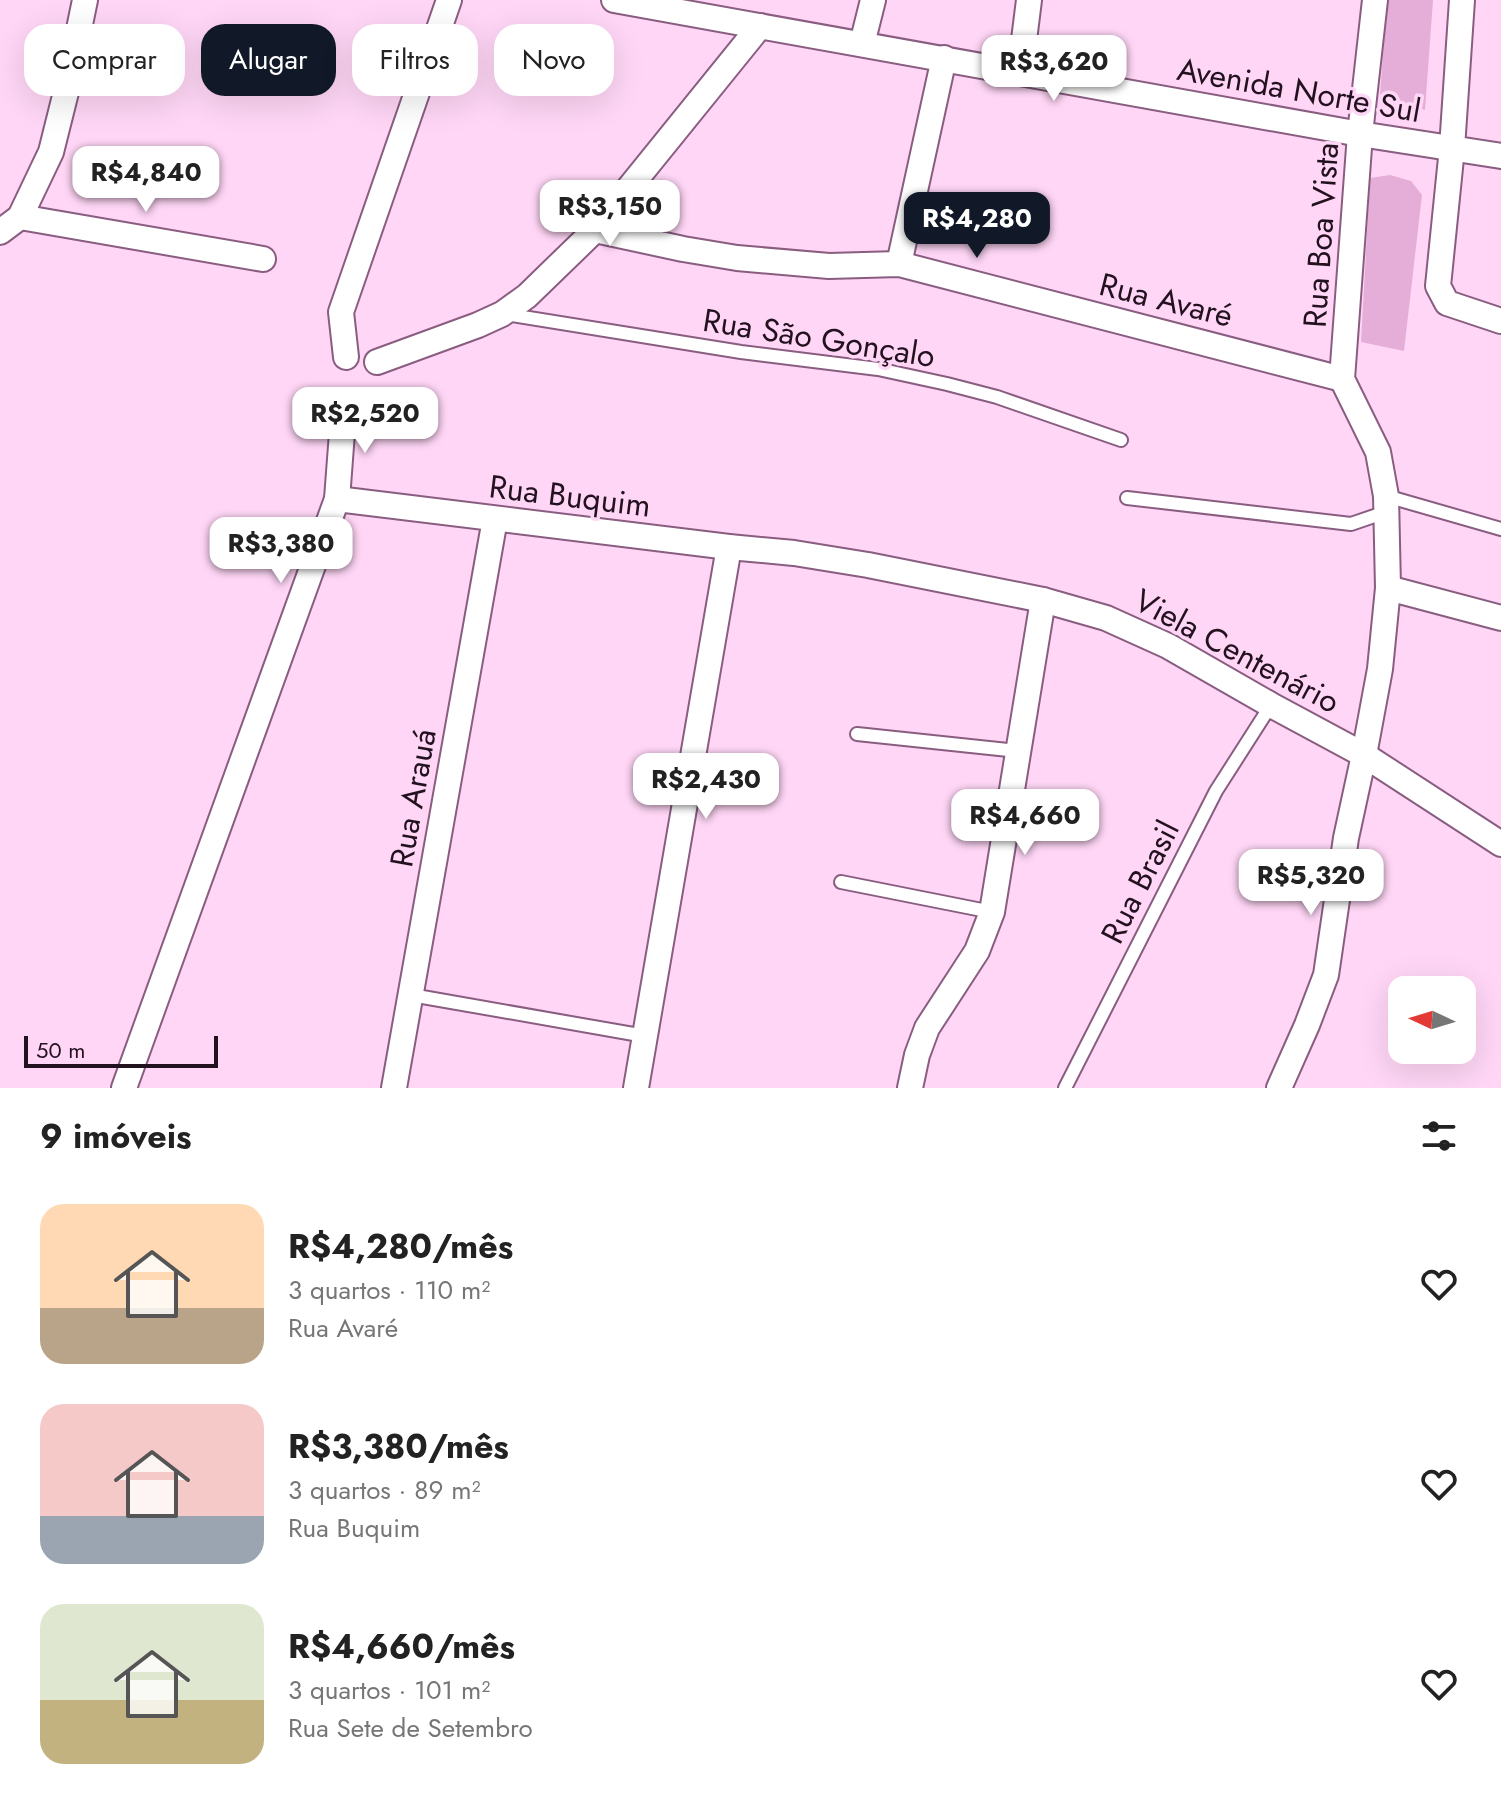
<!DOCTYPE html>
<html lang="pt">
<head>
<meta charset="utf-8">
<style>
  body { margin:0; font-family:Jost,sans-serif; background:#f2f2f2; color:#222; height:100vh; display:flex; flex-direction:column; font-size:30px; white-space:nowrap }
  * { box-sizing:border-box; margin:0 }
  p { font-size:26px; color:#767676 }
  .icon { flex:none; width:44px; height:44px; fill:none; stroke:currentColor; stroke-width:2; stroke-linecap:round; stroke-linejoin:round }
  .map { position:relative; height:1088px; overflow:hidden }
  .side { display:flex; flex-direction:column; background:#fff; flex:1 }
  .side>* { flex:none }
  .banner { position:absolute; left:24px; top:24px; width:800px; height:72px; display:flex; gap:16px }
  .needle { width:52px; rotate:274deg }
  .tools { position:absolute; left:1388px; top:976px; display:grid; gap:16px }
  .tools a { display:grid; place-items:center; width:88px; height:88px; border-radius:16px; background:#fff; box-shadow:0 8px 32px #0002; font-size:40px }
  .scale { position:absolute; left:24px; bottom:20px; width:194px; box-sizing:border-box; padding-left:8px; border:4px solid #22111f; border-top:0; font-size:22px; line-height:28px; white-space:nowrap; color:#22111f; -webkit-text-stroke:6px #ffd6f6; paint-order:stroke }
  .price { position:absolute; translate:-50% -68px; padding:0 18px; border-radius:16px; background:#fff; color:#222; font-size:26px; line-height:52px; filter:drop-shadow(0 2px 4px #0008) }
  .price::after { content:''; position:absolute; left:50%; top:48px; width:24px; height:18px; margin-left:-12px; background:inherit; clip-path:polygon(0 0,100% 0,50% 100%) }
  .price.current { background:#111827; color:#fff }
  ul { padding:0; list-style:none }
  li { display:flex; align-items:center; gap:24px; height:200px; padding:0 40px }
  li span { display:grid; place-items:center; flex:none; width:224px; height:160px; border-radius:24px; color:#555 }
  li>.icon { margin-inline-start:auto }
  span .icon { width:96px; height:96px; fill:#fffc; stroke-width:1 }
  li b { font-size:34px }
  h2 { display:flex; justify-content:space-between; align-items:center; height:96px; padding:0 40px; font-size:34px }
  .pill { padding:0 28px; border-radius:24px; background:#fff; box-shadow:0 8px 32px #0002; font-size:28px; line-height:72px }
  .pill.current { background:#111827; color:#fff }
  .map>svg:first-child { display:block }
  .green { fill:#e5aed9 }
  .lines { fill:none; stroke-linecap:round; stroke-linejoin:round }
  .lane-casing { stroke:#895d80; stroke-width:16 }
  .street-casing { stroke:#895d80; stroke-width:28 }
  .lane { stroke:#fff; stroke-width:12 }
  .street { stroke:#fff; stroke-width:24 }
  .labels { text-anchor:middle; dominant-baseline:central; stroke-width:7; stroke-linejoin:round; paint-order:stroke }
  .street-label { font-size:32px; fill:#22111f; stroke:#ffd6f6 }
</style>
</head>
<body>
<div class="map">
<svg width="1501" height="1088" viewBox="0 0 1501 1088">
  <rect width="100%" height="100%" fill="#ffd6f6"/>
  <g class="green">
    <polygon points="1387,0 1433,0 1425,110 1380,94"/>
    <polygon points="1390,175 1411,181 1422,195 1404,351 1361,342 1370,178"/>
  </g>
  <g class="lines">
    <g class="lane-casing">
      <g id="lane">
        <polyline points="505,314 741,352 878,369 947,384 997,397 1121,440"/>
        <polyline points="1386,496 1501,529"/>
        <polyline points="1127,498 1351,524 1386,512"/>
        <polyline points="857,734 1018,751"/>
        <polyline points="841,882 992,912"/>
        <polyline points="411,995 645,1036"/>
        <polyline points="1065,1088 1216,791 1271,705"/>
      </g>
    </g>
    <g class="street-casing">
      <g id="street">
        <polyline points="614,0 1360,134 1501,156"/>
        <polyline points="1462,0 1452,148 1438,286 1447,303 1501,321"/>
        <polyline points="862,44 873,0"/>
        <polyline points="1020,72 1029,0"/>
        <polyline points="20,217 263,259"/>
        <polyline points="595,230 683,249 737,258 829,266 899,264 1342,379"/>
        <polyline points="0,232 20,217 51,152 66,92 85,0"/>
        <polyline points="899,264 944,58"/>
        <polyline points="346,357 341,312 449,0"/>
        <polyline points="377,362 478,325 502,314 527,296 595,230 760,26"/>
        <polyline points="337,499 344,406"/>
        <polyline points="1388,588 1501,618"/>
        <polyline points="124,1088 337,499 729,547 794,553 868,565 1043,600 1106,618 1168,646 1271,705 1364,755 1501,844"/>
        <polyline points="394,1088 495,519"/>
        <polyline points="636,1088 729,547"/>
        <polyline points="910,1088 917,1055 927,1028 977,951 992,912 1043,600"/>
        <polyline points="1279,1088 1307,1025 1326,975 1346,838 1364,755 1380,669 1388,588 1386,496 1378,452 1342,379 1360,134 1375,0"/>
      </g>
    </g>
    <use href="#lane" class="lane"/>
    <use href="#street" class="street"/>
  </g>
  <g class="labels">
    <g class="street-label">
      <text transform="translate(1299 90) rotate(10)">Avenida Norte Sul</text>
      <text transform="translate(1321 235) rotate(-86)">Rua Boa Vista</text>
      <text transform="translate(1166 300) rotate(14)">Rua Avaré</text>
      <text transform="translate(819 338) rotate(9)">Rua São Gonçalo</text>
      <text transform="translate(570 496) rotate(7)">Rua Buquim</text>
      <text transform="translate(1237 651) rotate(28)">Viela Centenário</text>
      <text transform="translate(413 798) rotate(-80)">Rua Arauá</text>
      <text transform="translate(1140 882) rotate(-63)">Rua Brasil</text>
    </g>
  </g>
</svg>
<div class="tools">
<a><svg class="needle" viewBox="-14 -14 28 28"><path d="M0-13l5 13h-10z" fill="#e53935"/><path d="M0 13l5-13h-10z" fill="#767676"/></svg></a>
</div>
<div class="scale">50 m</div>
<b class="price" style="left:1054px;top:103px">R$3,620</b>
<b class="price" style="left:146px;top:214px">R$4,840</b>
<b class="price" style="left:610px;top:248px">R$3,150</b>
<b class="price current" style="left:977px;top:260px">R$4,280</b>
<b class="price" style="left:365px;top:455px">R$2,520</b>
<b class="price" style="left:281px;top:585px">R$3,380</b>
<b class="price" style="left:706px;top:821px">R$2,430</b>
<b class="price" style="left:1025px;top:857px">R$4,660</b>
<b class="price" style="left:1311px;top:917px">R$5,320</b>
<div class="banner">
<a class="pill">Comprar</a>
<a class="pill current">Alugar</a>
<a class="pill">Filtros</a>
<a class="pill">Novo</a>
</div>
</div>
<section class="side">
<h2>9 imóveis<svg class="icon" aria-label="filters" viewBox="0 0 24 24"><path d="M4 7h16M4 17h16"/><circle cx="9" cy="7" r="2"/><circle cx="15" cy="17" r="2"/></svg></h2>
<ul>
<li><span style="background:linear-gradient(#ffd9b3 65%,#b9a48a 0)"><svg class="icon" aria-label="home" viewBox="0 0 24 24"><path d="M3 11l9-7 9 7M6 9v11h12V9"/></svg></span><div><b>R$4,280/mês</b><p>3 quartos · 110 m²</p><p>Rua Avaré</p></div><svg class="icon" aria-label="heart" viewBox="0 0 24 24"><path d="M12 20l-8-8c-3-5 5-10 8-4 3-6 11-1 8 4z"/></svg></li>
<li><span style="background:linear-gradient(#f6c9c9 70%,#9aa5b1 0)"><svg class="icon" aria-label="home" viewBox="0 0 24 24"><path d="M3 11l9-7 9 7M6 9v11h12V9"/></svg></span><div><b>R$3,380/mês</b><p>3 quartos · 89 m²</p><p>Rua Buquim</p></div><svg class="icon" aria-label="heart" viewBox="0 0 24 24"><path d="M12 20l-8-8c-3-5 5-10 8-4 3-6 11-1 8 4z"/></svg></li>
<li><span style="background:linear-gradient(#dfe7d0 60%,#c2b280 0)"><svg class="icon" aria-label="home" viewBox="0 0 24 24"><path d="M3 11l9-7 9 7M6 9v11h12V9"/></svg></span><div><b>R$4,660/mês</b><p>3 quartos · 101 m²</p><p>Rua Sete de Setembro</p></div><svg class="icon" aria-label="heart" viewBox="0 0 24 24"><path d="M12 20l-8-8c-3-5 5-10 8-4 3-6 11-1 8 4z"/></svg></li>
</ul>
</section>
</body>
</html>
